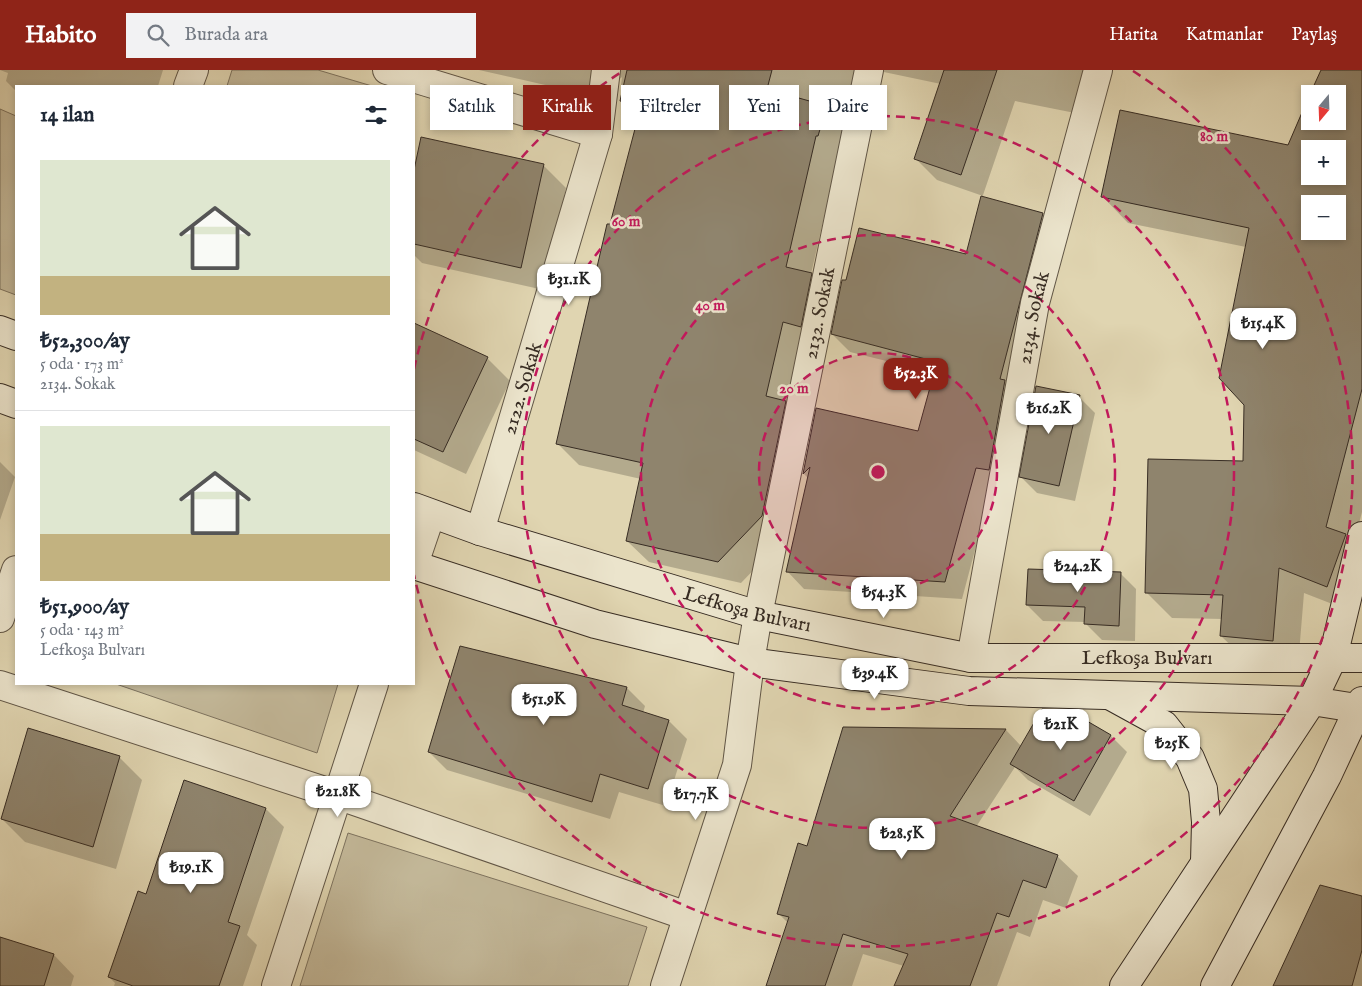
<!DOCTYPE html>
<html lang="tr">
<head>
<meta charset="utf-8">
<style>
  body { margin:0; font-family:"IM FELL English",serif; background:#f2f2f3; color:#1f2937; height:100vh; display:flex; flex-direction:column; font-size:19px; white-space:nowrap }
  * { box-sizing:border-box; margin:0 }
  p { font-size:16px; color:#747a83 }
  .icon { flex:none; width:28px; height:28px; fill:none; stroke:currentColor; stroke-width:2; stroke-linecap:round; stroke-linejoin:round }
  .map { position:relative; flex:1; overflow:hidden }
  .sheet { position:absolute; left:15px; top:15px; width:400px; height:600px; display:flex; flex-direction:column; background:#fff; border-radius:0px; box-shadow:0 2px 8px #0003 }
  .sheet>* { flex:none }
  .banner { position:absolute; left:430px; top:15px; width:475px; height:45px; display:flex; gap:10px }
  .needle { width:32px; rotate:199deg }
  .tools { position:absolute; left:1301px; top:15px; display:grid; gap:10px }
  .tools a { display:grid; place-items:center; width:45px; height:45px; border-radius:0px; background:#fff; box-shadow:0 2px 8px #0003; font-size:25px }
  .price { position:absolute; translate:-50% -42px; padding:0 11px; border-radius:10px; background:#fff; color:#222; font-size:16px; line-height:32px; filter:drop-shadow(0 1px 2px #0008) }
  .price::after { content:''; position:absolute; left:50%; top:30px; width:15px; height:11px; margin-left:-8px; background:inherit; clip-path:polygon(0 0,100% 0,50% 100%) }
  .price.on { background:#8f2418; color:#fff }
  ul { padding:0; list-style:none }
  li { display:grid; align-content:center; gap:10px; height:265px; padding:0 25px }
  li+li { border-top:1px solid #e0e1e3 }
  li span { display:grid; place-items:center; height:155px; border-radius:0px; color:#555 }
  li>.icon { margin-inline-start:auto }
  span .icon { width:90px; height:90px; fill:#fffc; stroke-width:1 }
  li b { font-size:21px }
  h2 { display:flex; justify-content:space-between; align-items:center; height:60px; padding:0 25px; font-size:21px }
  .pill { padding:0 18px; border-radius:0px; background:#fff; box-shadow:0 2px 8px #0003; font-size:18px; line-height:45px }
  .pill.on { background:#8f2418; color:#fff }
  header { display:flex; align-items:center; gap:30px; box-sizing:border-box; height:70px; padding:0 25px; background:#8f2418; color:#fff }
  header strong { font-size:24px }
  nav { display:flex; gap:28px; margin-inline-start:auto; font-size:18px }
  .search { width:350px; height:45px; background:#f2f2f3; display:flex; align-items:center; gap:12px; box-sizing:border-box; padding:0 18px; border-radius:0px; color:#747a83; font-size:19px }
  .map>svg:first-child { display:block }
  .green { fill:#c3b899; stroke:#7d725e }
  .shadow { fill:#0003; fill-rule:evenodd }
  .building { fill:#8f846d; stroke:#372c23; fill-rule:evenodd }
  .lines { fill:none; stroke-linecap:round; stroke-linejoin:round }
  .minor-casing { stroke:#615646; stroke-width:30 }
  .secondary-casing { stroke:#372c23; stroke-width:30 }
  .minor { stroke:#ebe4cc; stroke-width:28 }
  .secondary { stroke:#ebe4cc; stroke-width:28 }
  .ring { fill:none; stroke:#c2185b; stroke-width:2.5; stroke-dasharray:9 6 }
  .labels { text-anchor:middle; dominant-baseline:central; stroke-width:5; stroke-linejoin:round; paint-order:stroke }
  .street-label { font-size:20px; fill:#372c23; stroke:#ebe4cc }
  .centre { fill:#c2185b; stroke:#ebe4cc; stroke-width:2.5 }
  .ring-label { font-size:15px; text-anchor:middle; font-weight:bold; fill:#c2185b; stroke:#ebe4cc; stroke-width:5; stroke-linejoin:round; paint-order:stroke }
</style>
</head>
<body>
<header>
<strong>Habito</strong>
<div class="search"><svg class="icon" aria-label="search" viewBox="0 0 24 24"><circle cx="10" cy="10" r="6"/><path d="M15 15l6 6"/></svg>Burada ara</div>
<nav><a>Harita</a><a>Katmanlar</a><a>Paylaş</a></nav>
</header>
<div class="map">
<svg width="1362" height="916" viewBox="0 0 1362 916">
  <rect width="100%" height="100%" fill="#e0d5b1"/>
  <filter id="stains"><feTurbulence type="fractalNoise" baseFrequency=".004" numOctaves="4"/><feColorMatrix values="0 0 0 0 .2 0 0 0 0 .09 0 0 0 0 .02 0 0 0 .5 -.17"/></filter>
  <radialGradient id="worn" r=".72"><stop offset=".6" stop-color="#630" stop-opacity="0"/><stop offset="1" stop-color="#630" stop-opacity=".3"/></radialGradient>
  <g class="green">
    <polygon points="232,0 318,0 372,16 227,16"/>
    <polygon points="0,39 16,46 16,225 0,219"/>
    <polygon points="116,614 338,614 317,683"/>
    <polygon points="348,763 647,857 628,916 300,916"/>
  </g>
  <g class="shadow">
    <polygon points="0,0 163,0 158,16 16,16 16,21 6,11 8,3"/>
    <polygon points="479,0 1099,0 1090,46 1015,31 982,128 983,126 937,110 915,88 941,14 879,1 838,87 811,204 833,226 784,468 741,513 649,492 627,471 641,409 579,395 557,373 639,49 621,31 624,18 621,15 622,7 615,13 611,30"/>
    <path d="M1322 0H1362V442L1354 473 1353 542 1304 523 1298 596 1247 591 1221 566 1223 549 1172 548 1146 522 1244 392 1246 177 1128 153 1103 127 1288 76 1310 27V51H1338V24ZM1310 79H1338V106H1310ZM1310 134H1338V161H1310Z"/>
    <polygon points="422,69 543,95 566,118 544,220 422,193 414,185 414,106"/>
    <polygon points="1043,144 1060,161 962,529 804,519 787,501 808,408 804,404 817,339 919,362 935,303 850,282 832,264 967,185"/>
    <polygon points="414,254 487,288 510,311 466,404 414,380"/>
    <polygon points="1079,327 1095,343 1075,431 1037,423 1021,407"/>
    <polygon points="0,392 15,407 0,450"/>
    <polygon points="1120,503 1136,519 1135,571 1102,570 1086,554 1086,552 1043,551 1027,535"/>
    <polygon points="627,618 645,636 643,643 669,651 687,669 666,736 619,722 610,749 447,700 429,682"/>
    <polygon points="1067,641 1111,666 1127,682 1090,746 1028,710 1015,697 976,757 1057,786 1078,806 1066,838 1043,830 1030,867 1017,862 997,916 895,916 904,896 863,884 852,916 774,916 789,854 778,843 808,777 844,659 1006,660 1022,677"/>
    <polygon points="119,687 142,710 116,799 25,772 2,749"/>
    <polygon points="266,739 284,757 247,865 257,875 243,916 114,916 115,913 109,907 146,825"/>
    <polygon points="1362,827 1362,916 1275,916"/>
    <polygon points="0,868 54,885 74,906 71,916 0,916"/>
  </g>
  <g class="building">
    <polygon points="627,0 772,0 767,19 827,36 818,66 816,66 786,197 812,203 801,257 783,252 766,326 786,331 762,446 718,492 626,471 643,393 556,374 607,154 610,154 641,36 620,31"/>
    <polygon points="944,0 997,0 961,105 914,89"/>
    <path d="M1321 0H1362V319L1326 457 1346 464 1327 517 1279 498 1273 571 1220 566 1223 525 1145 523 1148 389 1243 391 1244 335 1219 308 1249 158 1101 127 1120 40 1288 75 1310 24V51H1338V24H1310ZM1310 79H1338V106H1310ZM1310 134H1338V161H1310Z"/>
    <polygon points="421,67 544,94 521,198 414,174 414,100"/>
    <polygon points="981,126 1043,143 1000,309 1005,310 989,400 976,398 945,512 786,502 810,397 803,404 816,338 918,361 937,292 831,264 842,210 846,210 859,158 966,184"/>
    <polygon points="414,253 488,287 443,382 414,369"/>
    <polygon points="1036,316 1080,325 1059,416 1019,407"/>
    <polygon points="1028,499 1121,502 1119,556 1084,554 1085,537 1026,535"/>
    <polygon points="460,576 627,617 622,635 669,650 648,719 600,704 592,732 428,682"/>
    <polygon points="1042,639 1068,640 1111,665 1074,731 1010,694"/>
    <polygon points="843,657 1006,659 950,746 1058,785 1046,818 1023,810 1009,847 997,843 970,916 894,916 908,884 843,864 825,916 766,916 789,847 777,844 798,773 807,776"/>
    <polygon points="28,658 120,686 93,777 1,749"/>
    <polygon points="184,710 266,738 228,852 240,856 219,916 133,916 108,907 138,821 146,824"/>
    <polygon points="1320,815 1362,826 1362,880 1352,916 1273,916"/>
    <polygon points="0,867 54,884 44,916 0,916"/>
  </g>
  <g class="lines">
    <g class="minor-casing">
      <g id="minor">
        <polyline points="387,0 598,64"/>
        <polyline points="188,16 194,0"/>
        <path id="s1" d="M480 461 598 64 606 0"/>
        <polyline points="414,494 431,444"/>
        <polyline points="0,548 16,500"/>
        <path id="s2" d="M971 588 1035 233 1098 0"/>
        <polyline points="0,615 337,725 687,846"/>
        <polyline points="276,916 374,614"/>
        <path id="s3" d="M665 916 737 695 750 592 758 545 869 0"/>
      </g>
    </g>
    <g class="secondary-casing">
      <g id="secondary">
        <polyline points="0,260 16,266"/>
        <polyline points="0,328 16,334"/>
        <path id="s4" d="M414 437 480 461 758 545 971 588H1362"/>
        <polyline points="414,495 595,554 750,592 969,621 1312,631 1362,639"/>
        <polyline points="1113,627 1164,655 1190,688 1203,719 1206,752 1205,792"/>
        <polyline points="1124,916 1312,631 1333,587 1362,466"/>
        <polyline points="1215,916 1327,706 1362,631"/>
      </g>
    </g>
    <use href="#minor" class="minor"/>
    <use href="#secondary" class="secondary"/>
  </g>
  <circle cx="878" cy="402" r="119" fill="#c2185b" fill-opacity=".12"/>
  <g class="ring">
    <circle cx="878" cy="402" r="119"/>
    <circle cx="878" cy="402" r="237"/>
    <circle cx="878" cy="402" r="356"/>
    <path d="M414 299A475 475 0 0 1 623 1M1133 1A475 475 0 1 1 414 505"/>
  </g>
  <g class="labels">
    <g class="street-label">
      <text stroke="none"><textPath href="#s3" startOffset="692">2132. Sokak</textPath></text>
      <text stroke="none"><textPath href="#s2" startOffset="346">2134. Sokak</textPath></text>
      <text stroke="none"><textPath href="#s1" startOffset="149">2122. Sokak</textPath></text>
      <text stroke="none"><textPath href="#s4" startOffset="349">Lefkoşa Bulvarı</textPath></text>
      <text stroke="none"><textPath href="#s4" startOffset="754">Lefkoşa Bulvarı</textPath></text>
    </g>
  </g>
  <circle cx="878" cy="402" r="8" class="centre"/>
  <g class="ring-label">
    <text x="1214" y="71">80 m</text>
    <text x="626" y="156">60 m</text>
    <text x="710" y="240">40 m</text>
    <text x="794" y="323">20 m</text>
  </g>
  <rect width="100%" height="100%" filter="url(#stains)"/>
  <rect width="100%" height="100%" fill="url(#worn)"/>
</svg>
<div class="tools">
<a><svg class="needle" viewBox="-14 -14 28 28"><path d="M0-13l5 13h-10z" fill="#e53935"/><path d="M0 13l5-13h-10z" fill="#747a83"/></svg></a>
<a>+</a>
<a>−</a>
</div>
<b class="price" style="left:569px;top:236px">₺31.1K</b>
<b class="price" style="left:1263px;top:280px">₺15.4K</b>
<b class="price on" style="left:916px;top:330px">₺52.3K</b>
<b class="price" style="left:1049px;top:365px">₺16.2K</b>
<b class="price" style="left:1078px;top:523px">₺24.2K</b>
<b class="price" style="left:884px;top:549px">₺54.3K</b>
<b class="price" style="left:875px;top:630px">₺39.4K</b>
<b class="price" style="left:544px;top:656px">₺51.9K</b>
<b class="price" style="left:1061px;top:681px">₺21K</b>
<b class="price" style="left:1172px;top:700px">₺25K</b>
<b class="price" style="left:338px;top:748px">₺21.8K</b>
<b class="price" style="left:696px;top:751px">₺17.7K</b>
<b class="price" style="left:902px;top:790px">₺28.5K</b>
<b class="price" style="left:191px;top:824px">₺19.1K</b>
<div class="banner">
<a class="pill">Satılık</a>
<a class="pill on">Kiralık</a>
<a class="pill">Filtreler</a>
<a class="pill">Yeni</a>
<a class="pill">Daire</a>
</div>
<section class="sheet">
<h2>14 ilan<svg class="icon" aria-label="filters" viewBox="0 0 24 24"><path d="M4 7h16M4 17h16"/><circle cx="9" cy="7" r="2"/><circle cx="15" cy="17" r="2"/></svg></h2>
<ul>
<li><span style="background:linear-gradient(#dfe7d0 75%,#c2b280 0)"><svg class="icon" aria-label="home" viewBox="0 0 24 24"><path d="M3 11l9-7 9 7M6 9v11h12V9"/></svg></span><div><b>₺52,300/ay</b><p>5 oda · 173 m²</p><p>2134. Sokak</p></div></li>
<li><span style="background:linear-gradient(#dfe7d0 70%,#c2b280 0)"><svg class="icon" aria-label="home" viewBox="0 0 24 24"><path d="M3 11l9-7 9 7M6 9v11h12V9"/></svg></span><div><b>₺51,900/ay</b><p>5 oda · 143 m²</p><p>Lefkoşa Bulvarı</p></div></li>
</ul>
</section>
</div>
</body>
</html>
